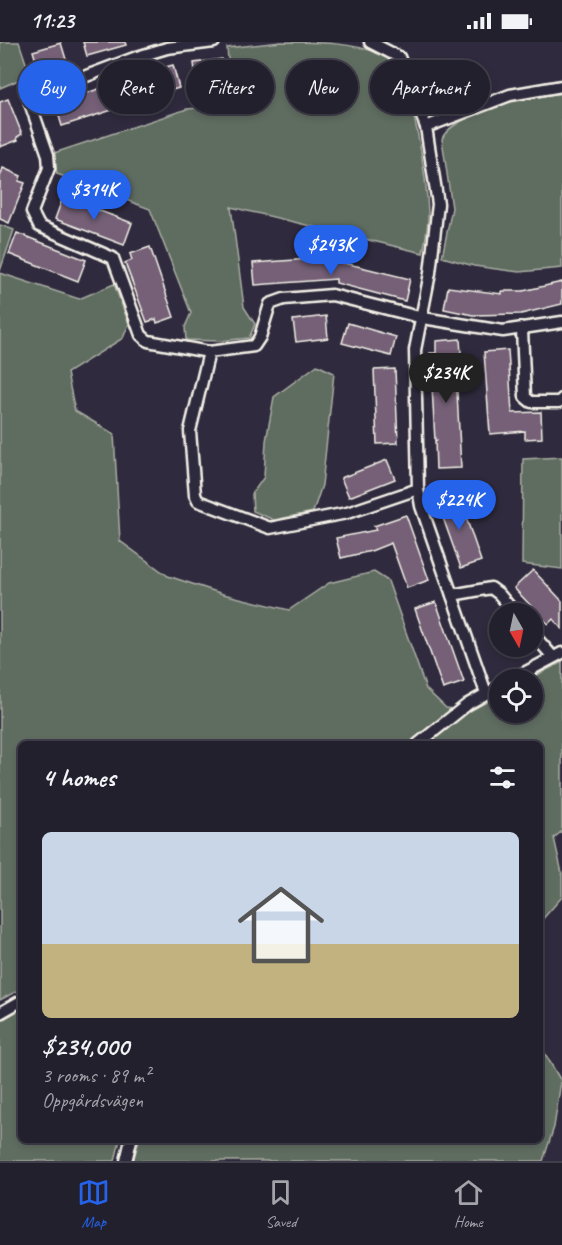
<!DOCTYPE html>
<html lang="en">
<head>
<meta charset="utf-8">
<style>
  body { margin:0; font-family:Caveat,sans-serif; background:#2f2d3a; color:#f1f3f6; height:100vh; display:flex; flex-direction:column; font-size:22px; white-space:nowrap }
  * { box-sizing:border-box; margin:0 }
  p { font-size:20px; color:#a3a3aa }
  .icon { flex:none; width:33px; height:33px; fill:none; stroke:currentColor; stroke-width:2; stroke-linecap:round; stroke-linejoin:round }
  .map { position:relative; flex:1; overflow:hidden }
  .panel { position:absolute; left:18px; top:699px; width:525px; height:402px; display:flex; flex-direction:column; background:#23202e; border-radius:9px; box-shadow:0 3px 9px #0003,0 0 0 2px #403e4a }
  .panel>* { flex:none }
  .guide { position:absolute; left:18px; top:18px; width:526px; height:54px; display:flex; gap:12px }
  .needle { width:39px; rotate:171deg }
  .buttons { position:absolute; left:489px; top:561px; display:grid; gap:12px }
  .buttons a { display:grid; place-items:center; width:54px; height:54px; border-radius:50%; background:#23202e; box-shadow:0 3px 9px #0003,0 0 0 2px #403e4a; font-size:30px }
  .price { position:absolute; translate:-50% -51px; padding:0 14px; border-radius:21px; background:#2563eb; color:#fff; font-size:20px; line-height:39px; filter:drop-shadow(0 2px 3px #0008) }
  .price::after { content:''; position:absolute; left:50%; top:36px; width:18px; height:14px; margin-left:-9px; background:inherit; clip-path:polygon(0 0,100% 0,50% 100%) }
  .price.current { background:#222; color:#fff }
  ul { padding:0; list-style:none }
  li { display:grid; align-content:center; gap:12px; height:318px; padding:0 24px }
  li+li { border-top:2px solid #403e4a }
  li span { display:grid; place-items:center; height:186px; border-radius:9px; color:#555 }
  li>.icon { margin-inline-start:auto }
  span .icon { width:108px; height:108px; fill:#fffc; stroke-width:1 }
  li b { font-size:26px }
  h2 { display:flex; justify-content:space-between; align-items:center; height:72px; padding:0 24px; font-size:26px }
  .pill { padding:0 21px; border-radius:27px; background:#23202e; box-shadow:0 3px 9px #0003,0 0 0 2px #403e4a; font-size:21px; line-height:54px }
  .pill.current { background:#2563eb; color:#fff }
  .status { display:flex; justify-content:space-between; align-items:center; height:42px; padding:0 30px; background:#23202e; direction:ltr }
  .status svg { height:16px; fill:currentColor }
  .tabs { display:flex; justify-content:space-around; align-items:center; height:84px; border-top:2px solid #403e4a; background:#23202e; font-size:16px; color:#a3a3aa }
  .tabs a { display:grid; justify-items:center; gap:3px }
  .tabs .current { color:#2563eb }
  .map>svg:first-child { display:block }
  .green { fill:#5f6c61; stroke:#aaaea4; stroke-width:1.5 }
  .building { fill:#746077; stroke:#f4f1e8; stroke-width:1.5 }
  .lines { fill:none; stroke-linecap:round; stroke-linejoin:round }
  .minor-casing { stroke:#f4f1e8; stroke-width:15 }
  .minor { stroke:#2f2a3d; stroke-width:10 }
</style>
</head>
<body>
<div class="status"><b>11:23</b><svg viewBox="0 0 49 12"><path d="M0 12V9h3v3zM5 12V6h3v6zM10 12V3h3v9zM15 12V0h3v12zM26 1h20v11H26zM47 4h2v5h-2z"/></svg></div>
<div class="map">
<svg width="562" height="1119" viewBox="0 0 562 1119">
  <rect width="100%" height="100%" fill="#2f2a3d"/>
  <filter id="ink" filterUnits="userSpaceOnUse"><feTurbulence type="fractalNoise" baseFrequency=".0167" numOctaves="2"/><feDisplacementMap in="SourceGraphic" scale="12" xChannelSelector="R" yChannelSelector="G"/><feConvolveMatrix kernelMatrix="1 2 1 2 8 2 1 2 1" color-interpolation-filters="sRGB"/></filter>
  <g filter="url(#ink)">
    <g class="green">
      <polygon points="0,0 19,0 30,33 0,46"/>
      <path d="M281 0C316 0 353 0 384 13 413 30 428 142 428 175 428 187 425 199 423 211L231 165 244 265 255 282 249 296 219 299 186 298 185 285 191 271 150 167 57 132 54 111 187 67 232 63 227 6Z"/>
      <path d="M562 50V226L519 230 474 224 442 215 452 166 442 97C449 74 538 49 562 50Z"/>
      <polygon points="0,183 14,188 0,229"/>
      <polygon points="0,231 79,257 114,242 129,282 123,296 67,331 75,369 114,392 120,499 168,534 223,552 289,568 329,541 374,530 388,539 426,647 446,666 470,669 499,653 500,670 532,670 532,638 529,637 562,620 562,789 554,796 562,831 562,855 540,880 540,702 21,702 21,947 0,958"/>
      <polygon points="317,323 334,331 322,443 313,470 274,478 253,469 252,452 264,435 266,399 274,355"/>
      <polygon points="562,415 562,527 522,522 523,417"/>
      <polygon points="21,967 21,1098 120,1098 115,1119 0,1119 0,979"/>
      <polygon points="540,1003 561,1039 554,1085 543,1119 133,1119 139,1098 540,1098"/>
    </g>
    <g class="building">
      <polygon points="83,0 125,0 126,3 87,14"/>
      <polygon points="61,1 68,24 40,32 33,9"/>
      <polygon points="222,17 225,41 197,45 194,21"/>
      <polygon points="173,23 179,46 152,54 145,31"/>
      <polygon points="127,38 134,61 62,84 55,61"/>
      <polygon points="8,57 22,92 17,95 18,98 0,105 0,60"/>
      <polygon points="3,126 21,134 19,139 25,141 9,181 0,177 0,135"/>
      <polygon points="63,155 132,181 124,203 55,177"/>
      <polygon points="17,191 86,218 78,239 9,212"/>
      <polygon points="150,205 174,275 157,281 156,277 147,280 125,221 132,218 130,212"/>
      <polygon points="324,216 410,237 405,259 336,241 336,237 255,243 253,221"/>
      <polygon points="562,240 562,262 521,272 473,273 444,267 448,245 502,252 502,249 523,249"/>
      <polygon points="326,274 328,296 296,300 293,278"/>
      <polygon points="348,281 396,295 391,314 342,301"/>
      <polygon points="460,297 461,312 455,313 461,426 436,427 435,400 438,398 435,399 431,326 434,326 431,325 430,311 436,311 436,299"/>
      <polygon points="508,308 512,371 541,370 542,396 525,397 525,389 490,392 484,310"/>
      <polygon points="395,327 398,401 377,402 374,328"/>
      <polygon points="387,418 395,437 349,455 341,436"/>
      <polygon points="458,452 481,519 461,526 437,459"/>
      <polygon points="406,473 429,538 407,546 391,501 371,509 341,516 336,496 376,488 374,484"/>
      <polygon points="533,528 562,559 562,587 553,577 548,582 514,546"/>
      <polygon points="436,560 464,640 443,647 415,567"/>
    </g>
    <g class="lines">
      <g class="minor-casing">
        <g id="minor">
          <polyline points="370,0 399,15 426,85"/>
          <polyline points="522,288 525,355 531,360 559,360 562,357"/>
          <polyline points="209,310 148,299 141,293 113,216 39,184 32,170 49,126 48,113 30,61 33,54 137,15 167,6 214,0"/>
          <polyline points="418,447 347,471 270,486 198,459 195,453 190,389 209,310 254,304 260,295 270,262 284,257 332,253 423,276 503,289 562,280"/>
          <polyline points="452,553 491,546 499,552 516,572"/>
          <polyline points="532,591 553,615"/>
          <polyline points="511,638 562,611"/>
          <polyline points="486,651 421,464 418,447 415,308 430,231 438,162 426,85 510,53 562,44"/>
          <polyline points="418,702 468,662 500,644"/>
          <polyline points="0,971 21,959"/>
          <polyline points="126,1119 131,1098"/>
        </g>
      </g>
      <use href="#minor" class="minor"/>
    </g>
  </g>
</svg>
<div class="buttons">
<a><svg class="needle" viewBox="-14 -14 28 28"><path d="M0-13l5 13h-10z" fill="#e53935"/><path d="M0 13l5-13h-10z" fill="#a3a3aa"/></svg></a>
<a><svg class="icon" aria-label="locate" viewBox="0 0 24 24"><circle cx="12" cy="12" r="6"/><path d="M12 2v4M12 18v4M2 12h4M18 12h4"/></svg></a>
</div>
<b class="price" style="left:94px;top:179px">$314K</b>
<b class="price" style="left:331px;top:234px">$243K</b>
<b class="price current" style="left:446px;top:362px">$234K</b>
<b class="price" style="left:459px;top:489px">$224K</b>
<div class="guide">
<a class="pill current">Buy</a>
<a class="pill">Rent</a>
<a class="pill">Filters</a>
<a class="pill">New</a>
<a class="pill">Apartment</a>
</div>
<section class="panel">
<h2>4 homes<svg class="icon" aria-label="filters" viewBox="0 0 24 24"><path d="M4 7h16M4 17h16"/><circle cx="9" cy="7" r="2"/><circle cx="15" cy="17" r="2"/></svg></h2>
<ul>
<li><span style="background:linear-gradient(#c9d6e8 60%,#c2b280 0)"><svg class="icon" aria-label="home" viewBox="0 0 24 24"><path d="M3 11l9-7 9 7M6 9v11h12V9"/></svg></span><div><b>$234,000</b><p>3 rooms · 89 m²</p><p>Oppgårdsvägen</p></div></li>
</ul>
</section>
</div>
<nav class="tabs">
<a class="current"><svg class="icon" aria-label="map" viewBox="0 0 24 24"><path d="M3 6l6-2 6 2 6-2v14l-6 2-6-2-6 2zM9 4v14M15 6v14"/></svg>Map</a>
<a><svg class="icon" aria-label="saved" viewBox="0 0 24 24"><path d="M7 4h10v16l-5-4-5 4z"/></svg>Saved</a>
<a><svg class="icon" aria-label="home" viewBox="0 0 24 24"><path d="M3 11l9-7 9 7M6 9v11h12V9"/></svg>Home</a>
</nav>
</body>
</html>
